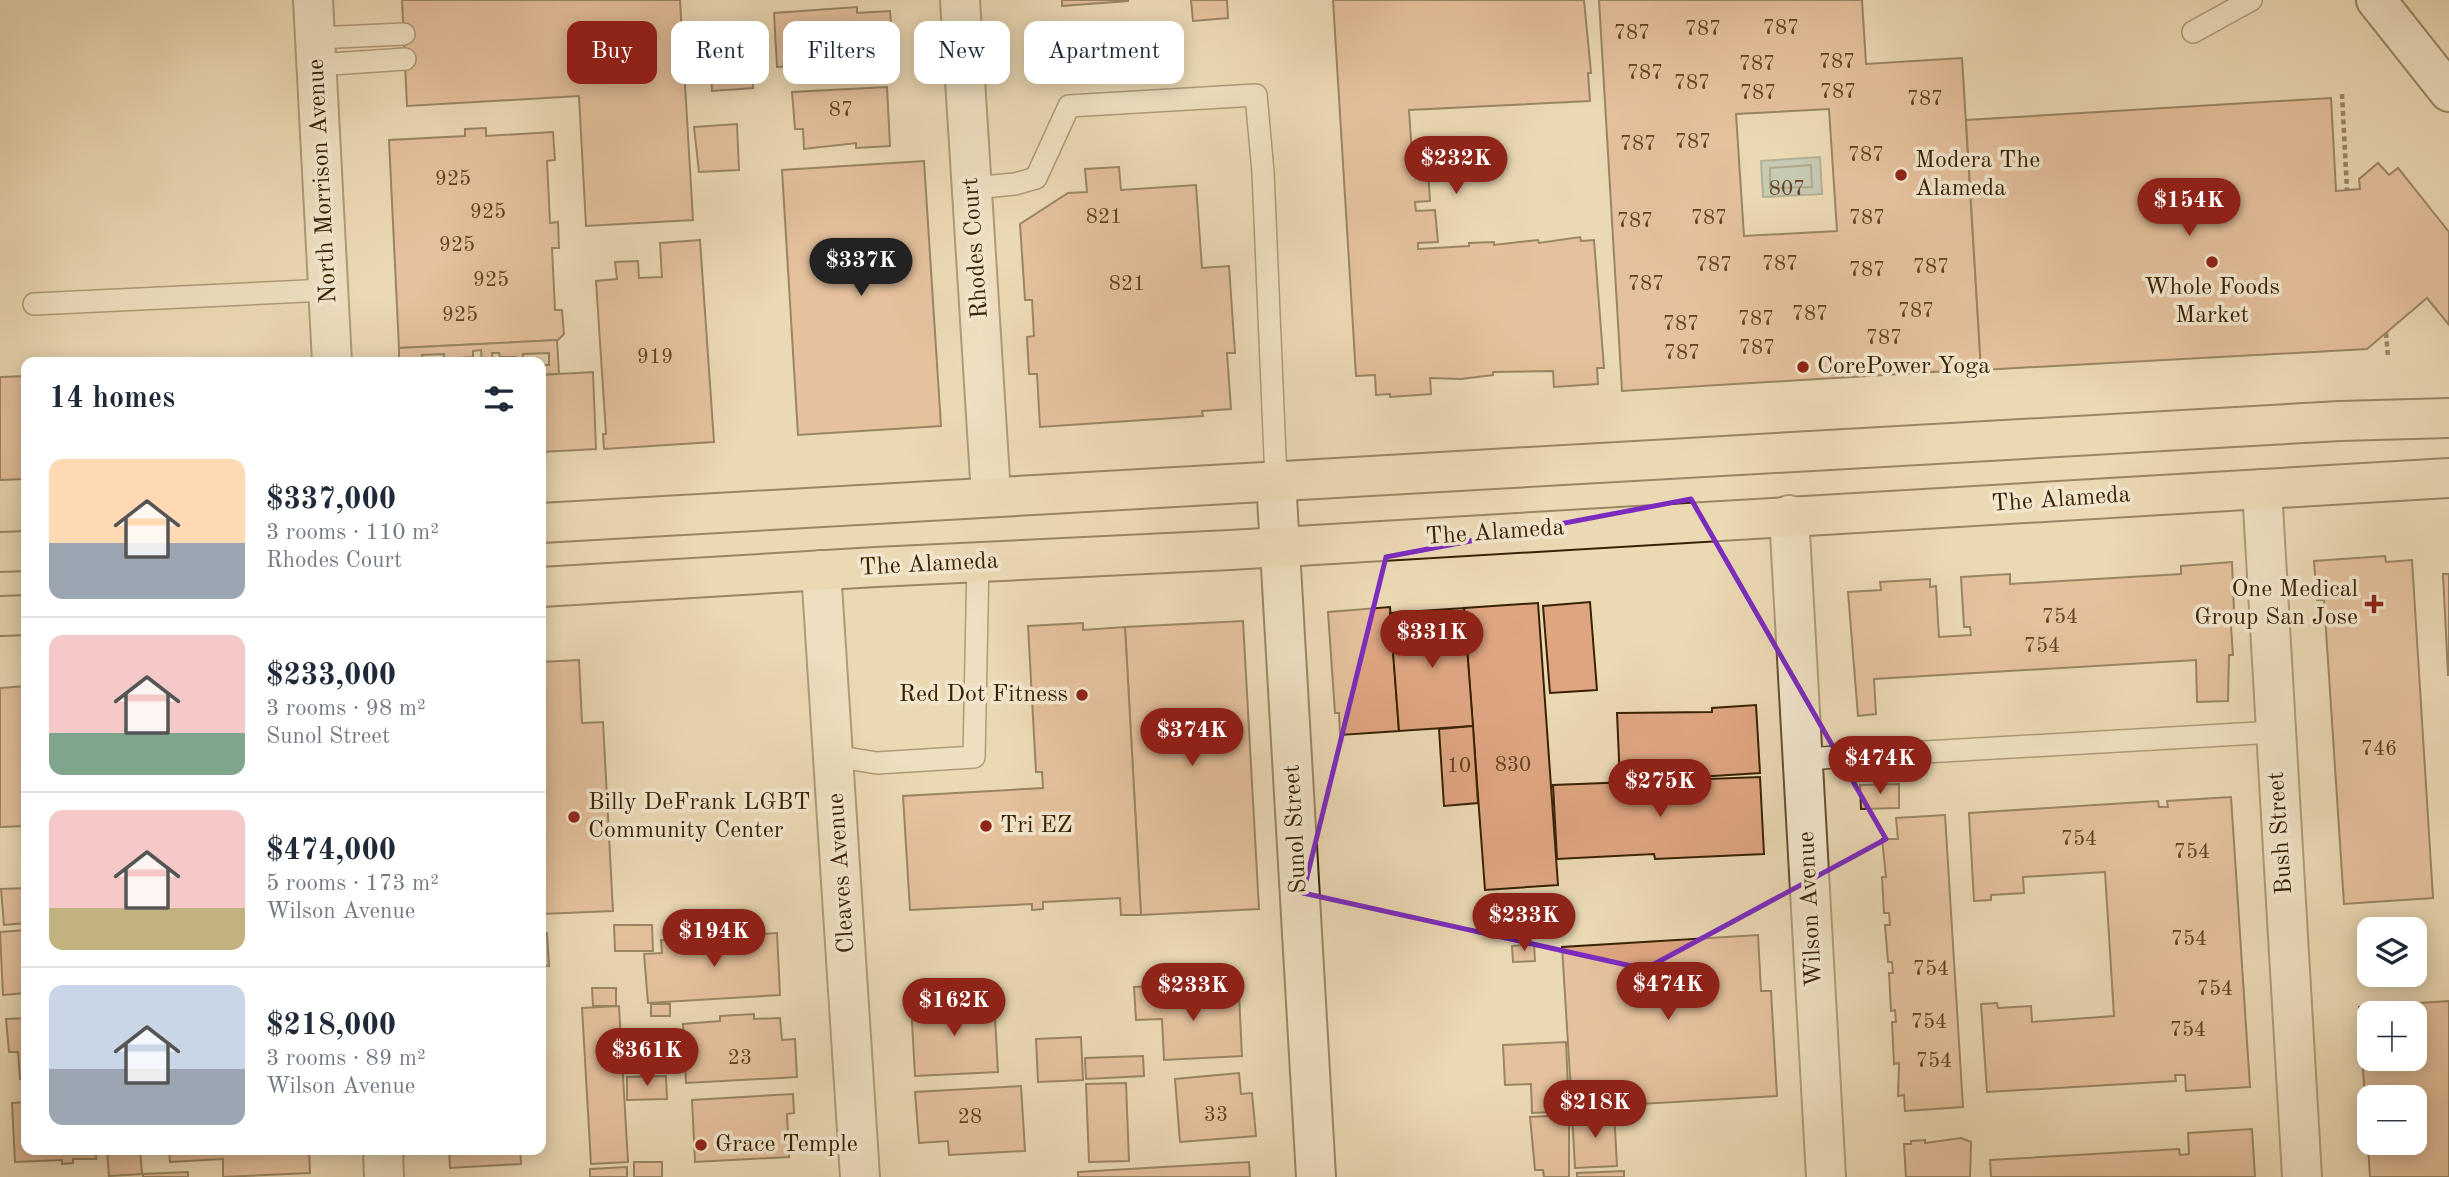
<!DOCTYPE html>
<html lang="en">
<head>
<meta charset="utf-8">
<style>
  body { margin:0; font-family:"Old Standard TT",serif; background:#f2f2f3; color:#1f2937; height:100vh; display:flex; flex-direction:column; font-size:26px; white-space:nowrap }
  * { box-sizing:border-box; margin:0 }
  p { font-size:23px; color:#747a83 }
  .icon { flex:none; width:38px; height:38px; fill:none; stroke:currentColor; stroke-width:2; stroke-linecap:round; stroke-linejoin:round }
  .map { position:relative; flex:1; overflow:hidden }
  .sheet { position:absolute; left:21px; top:357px; width:525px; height:798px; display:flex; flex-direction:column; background:#fff; border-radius:14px; box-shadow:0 4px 18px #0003 }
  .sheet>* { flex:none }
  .banner { position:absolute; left:567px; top:21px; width:665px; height:63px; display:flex; gap:14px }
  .fabs { position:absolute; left:2357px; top:917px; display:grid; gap:14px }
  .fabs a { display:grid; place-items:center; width:70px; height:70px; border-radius:14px; background:#fff; box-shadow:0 4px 18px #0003; font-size:35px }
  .price { position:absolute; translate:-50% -60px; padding:0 16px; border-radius:24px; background:#8f2418; color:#fff; font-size:23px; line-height:46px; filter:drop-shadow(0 2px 4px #0008) }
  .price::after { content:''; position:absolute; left:50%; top:42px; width:21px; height:16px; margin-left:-10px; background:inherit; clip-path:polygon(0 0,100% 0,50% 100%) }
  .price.current { background:#222; color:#fff }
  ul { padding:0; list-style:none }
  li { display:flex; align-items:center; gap:21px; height:175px; padding:0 28px }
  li+li { border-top:2px solid #e0e1e3 }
  li span { display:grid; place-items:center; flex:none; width:196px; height:140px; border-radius:14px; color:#555 }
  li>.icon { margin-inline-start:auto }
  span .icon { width:84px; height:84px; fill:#fffc; stroke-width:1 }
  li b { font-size:30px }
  h2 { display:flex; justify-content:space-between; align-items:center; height:84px; padding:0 28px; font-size:30px }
  .pill { padding:0 24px; border-radius:14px; background:#fff; box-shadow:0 4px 18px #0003; font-size:24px; line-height:63px }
  .pill.current { background:#8f2418; color:#fff }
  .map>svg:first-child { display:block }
  .water { fill:#9bb9b5; stroke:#747d6e; stroke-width:2 }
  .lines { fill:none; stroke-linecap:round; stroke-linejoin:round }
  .shore { stroke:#6a6e5c; stroke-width:2 }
  .building { fill:#dea581; stroke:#392203; stroke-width:2; fill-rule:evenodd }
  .lane-casing { stroke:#66502f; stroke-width:24 }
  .street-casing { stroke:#66502f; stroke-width:42 }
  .secondary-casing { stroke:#392203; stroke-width:42 }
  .primary-casing { stroke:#392203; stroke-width:42 }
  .path { stroke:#392203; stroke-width:4.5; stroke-dasharray:5 3.5; stroke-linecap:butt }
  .lane { stroke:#f2e6ce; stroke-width:21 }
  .street { stroke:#f2e6ce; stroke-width:38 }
  .secondary { stroke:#f2e6ce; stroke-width:38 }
  .primary { stroke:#ebd9b4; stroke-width:38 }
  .marked { fill:none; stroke:#7b2cbf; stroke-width:5; stroke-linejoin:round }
  .poi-dot { fill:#8f2418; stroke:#f2e6ce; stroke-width:2.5 }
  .labels { text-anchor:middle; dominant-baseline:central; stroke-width:7; stroke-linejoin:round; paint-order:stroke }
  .number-label { font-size:21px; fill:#624322 }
  .poi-label { font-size:24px; fill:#392203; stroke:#f2e6ce; text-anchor:start }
  .street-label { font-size:24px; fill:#392203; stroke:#f2e6ce }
</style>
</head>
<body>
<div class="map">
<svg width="2449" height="1177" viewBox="0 0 2449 1177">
  <rect width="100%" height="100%" fill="#ebd9b4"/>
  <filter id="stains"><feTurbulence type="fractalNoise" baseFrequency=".00286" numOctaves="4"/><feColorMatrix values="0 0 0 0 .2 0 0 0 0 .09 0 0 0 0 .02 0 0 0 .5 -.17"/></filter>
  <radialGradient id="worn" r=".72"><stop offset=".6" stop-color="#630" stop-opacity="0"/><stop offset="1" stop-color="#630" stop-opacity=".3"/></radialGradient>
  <polygon class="water" points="1820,157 1822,194 1763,197 1761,161"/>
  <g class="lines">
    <polygon class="shore" points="1811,165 1812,187 1770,188 1770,168"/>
  </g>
  <g class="building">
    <polygon points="402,0 680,0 693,220 586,226 579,96 407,106"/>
    <polygon points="1062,0 1128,0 1128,1 1062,6"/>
    <polygon points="1191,0 1227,0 1228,18 1193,21"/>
    <polygon points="1333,0 1584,0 1591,73 1588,73 1590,101 1409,110 1412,155 1427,153 1430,201 1415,202 1416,211 1435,210 1438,242 1418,243 1418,249 1469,246 1469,243 1494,242 1494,245 1538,240 1539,243 1580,237 1581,241 1594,240 1604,368 1597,368 1598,384 1554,387 1553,371 1493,372 1493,375 1461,379 1430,378 1431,394 1390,397 1390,394 1376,395 1375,375 1356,376"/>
    <path d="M1599 0H1862L1866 64 1962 58 1981 369 1622 391ZM1829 109 1837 231 1744 236 1736 114Z"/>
    <polygon points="857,7 857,13 890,11 893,55 859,56 859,62 777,67 774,13"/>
    <polygon points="751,49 753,88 712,91 710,52"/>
    <polygon points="887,87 890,146 856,148 856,143 804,149 803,129 795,129 792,92"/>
    <polygon points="2331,98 2336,191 2360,189 2359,179 2378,163 2389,175 2398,168 2449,232 2449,325 2427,298 2367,349 1981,370 1966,120"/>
    <polygon points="737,124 739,170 699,172 694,127"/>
    <polygon points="486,128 486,136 553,132 555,160 547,161 550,223 558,222 559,248 552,248 555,310 562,310 564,334 558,340 399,348 389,140 465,136 465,129"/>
    <polygon points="924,161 941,426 798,435 782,170"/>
    <polygon points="1119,167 1121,190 1196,185 1202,268 1229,266 1235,353 1227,353 1231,409 1202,411 1203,416 1040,427 1037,374 1029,374 1027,337 1034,336 1032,300 1025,300 1020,224 1068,193 1087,192 1085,169"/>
    <polygon points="700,240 714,442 604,449 603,434 606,434 596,281 617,279 615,262 638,261 639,278 662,277 660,243"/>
    <polygon points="557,340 559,374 541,375 541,365 549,365 549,353 523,354 523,362 516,362 516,357 500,357 499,353 492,353 493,362 482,362 481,350 473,351 473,357 444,359 444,354 422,355 422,362 399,362 399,348"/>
    <polygon points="593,372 596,449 541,452 541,375"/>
    <polygon points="26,376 26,479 0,480 0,377"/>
    <polygon points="2385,556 2386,562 2412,560 2433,898 2344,904 2324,600 2317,600 2314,561"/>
    <polygon points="2232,562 2234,611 2230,612 2233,655 2229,655 2228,701 2197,702 2196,660 1874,679 1876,714 1858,716 1848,592 1881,590 1880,582 1930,579 1930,587 1936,586 1939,637 1971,635 1970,627 1964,627 1961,577 2010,574 2010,584 2181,574 2181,566"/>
    <polygon points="2443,574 2449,574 2449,675 2448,675"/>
    <polygon points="1590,602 1597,690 1550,693 1543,606"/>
    <polygon points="1538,603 1558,885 1485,890 1464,608"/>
    <polygon points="1390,607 1399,731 1340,735 1339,713 1335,713 1328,612"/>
    <polygon points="1464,608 1473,726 1399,731 1390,613"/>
    <polygon points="1243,621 1259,909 1141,915 1125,627"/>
    <polygon points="1083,623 1083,630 1125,627 1141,915 1121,915 1120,898 1043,902 1043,909 1032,910 1032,904 910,910 903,796 1043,788 1042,772 1036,772 1028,626"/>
    <polygon points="579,660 582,723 603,722 613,911 541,914 541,662"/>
    <polygon points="26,686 26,826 0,827 0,688"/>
    <polygon points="1756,705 1760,773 1620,782 1617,713 1712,712 1712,708"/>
    <polygon points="1473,726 1478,803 1444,806 1439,729"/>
    <polygon points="1760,777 1764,854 1655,859 1654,854 1557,859 1553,785"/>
    <polygon points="1899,784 1899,808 1861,809 1860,785"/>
    <polygon points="2231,797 2250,1087 2186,1091 2185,1075 2175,1075 2176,1081 1987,1092 1981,1004 1997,1003 1998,1008 2031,1006 2032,1022 2114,1016 2105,872 2023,877 2024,893 1991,895 1991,900 1974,901 1969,813 2158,801 2159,807 2168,807 2167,801"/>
    <polygon points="1945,815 1963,1107 1905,1111 1904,1095 1898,1096 1899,1063 1894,1064 1892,1022 1896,1022 1895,1010 1891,1011 1889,973 1893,973 1892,962 1888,962 1885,925 1890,925 1889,913 1884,913 1882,877 1886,877 1882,839 1898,839 1896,818"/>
    <polygon points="26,888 26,923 4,925 1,889"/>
    <polygon points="614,925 652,925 653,951 615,951"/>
    <polygon points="26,930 26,993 3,995 0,932"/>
    <polygon points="541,933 547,933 549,966 541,966"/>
    <polygon points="777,933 780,995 648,1003 644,954 662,953 661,940"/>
    <polygon points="1758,935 1761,991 1771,991 1777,1096 1572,1108 1562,947"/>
    <polygon points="1534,944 1535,961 1513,962 1512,946"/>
    <polygon points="1167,985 1168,998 1239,995 1242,1056 1164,1060 1162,1019 1136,1020 1134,987"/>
    <polygon points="592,988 616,988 616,1006 593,1006"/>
    <polygon points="994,999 998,1072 915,1076 911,1003"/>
    <path d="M2449 1001V1177H2370L2359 1007ZM2370 1013H2415V1059H2370ZM2370 1097H2415V1143H2370Z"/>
    <rect x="651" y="1004" width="19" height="12"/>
    <polygon points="619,1006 628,1162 591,1164 582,1008"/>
    <polygon points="754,1014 754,1019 780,1018 782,1040 795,1039 797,1077 686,1083 683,1024 720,1021 720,1016"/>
    <polygon points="26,1018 26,1078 20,1079 18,1052 9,1052 6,1019"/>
    <polygon points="1081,1037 1083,1080 1038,1082 1036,1039"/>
    <polygon points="1566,1042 1569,1111 1532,1113 1531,1084 1505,1085 1503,1045"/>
    <polygon points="1143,1056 1144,1076 1086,1079 1085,1058"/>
    <polygon points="1239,1073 1241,1094 1252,1093 1256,1136 1180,1142 1175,1079"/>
    <polygon points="666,1076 667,1099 627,1100 627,1077"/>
    <polygon points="1126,1083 1129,1161 1089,1162 1086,1084"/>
    <polygon points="1021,1086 1025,1151 949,1155 948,1141 919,1143 915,1092"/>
    <polygon points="793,1094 794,1113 787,1114 789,1157 695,1162 692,1100"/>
    <polygon points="26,1102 26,1150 96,1150 96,1159 73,1159 73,1163 62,1164 62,1160 15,1162 12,1103"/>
    <polygon points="1614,1111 1617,1166 1575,1168 1572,1113"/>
    <polygon points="1569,1115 1569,1177 1544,1177 1543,1170 1535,1170 1530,1117"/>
    <polygon points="2252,1129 2255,1177 1991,1177 1990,1160 2179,1149 2180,1155 2189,1154 2188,1133"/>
    <polygon points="1961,1138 1971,1142 1970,1177 1906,1177 1904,1144 1911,1144 1911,1141 1925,1140 1925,1143"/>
    <polygon points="107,1150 140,1150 142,1174 109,1176"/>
    <polygon points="169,1150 309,1150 310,1173 223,1177 223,1159 170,1162"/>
    <polygon points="449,1150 520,1150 521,1164 450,1168"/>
    <rect x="634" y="1162" width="28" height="15"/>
    <polygon points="1249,1162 1250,1177 1078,1177 1078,1172"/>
    <polygon points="627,1167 627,1177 590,1177 590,1169"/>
    <polygon points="1624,1171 1624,1177 1577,1177 1577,1173"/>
    <polygon points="188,1172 188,1177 143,1177 143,1174"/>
  </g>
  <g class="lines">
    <g class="lane-casing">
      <g id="lane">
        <polyline points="2193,32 2251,0"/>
        <polyline points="316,38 404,34"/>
        <polyline points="317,65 405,59"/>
        <polyline points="972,188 1015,184 1036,178 1069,106 1256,95 1263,172 1276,480"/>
        <polyline points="34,304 327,290"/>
        <polyline points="834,756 877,763 974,757 978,562"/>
        <polyline points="1803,759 2275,732"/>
      </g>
    </g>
    <g class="street-casing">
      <g id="street">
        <polyline points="313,0 332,362"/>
        <polyline points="960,0 991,495"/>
        <polyline points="2262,489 2302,1177"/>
        <polyline points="1789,515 1826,1177"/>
        <polyline points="821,570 860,1177"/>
        <polyline points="383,1150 384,1177"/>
      </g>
    </g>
    <g class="secondary-casing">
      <g id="secondary">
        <polyline points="2376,0 2449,92"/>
        <polyline points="1276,480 1316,1177"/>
      </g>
    </g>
    <g class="primary-casing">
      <g id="primary">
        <polyline points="541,523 2340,421 2449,418"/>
        <polyline points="0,552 26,551"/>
        <polyline points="541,587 876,567 1230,550 2449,478"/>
        <polyline points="0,616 26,615"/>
      </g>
    </g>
    <g class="path">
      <polyline points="2342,94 2347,190"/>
      <polyline points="2386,333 2388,357"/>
    </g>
    <use href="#lane" class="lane"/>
    <use href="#street" class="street"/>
    <use href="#secondary" class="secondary"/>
    <use href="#primary" class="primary"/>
  </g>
  <path d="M0 0H2449V1177H0ZM1691 499 1886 839 1645 969 1303 893 1386 557Z" fill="#ebd9b4" fill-opacity=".55" fill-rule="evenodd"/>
  <path class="marked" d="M1691 499 1886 839 1645 969 1303 893 1386 557Z"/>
  <g class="poi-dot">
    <circle cx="1901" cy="175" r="7"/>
    <circle cx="2212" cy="262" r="7"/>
    <circle cx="1803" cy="367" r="7"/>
    <path d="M2370.5 593.5h7v7h7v7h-7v7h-7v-7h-7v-7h7z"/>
    <circle cx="1082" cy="695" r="7"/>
    <circle cx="574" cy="817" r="7"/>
    <circle cx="986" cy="826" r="7"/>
    <circle cx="701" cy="1145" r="7"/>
  </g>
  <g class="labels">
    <g class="number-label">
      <text x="1781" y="28">787</text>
      <text x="1703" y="29">787</text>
      <text x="1632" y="33">787</text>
      <text x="1837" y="62">787</text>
      <text x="1757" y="64">787</text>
      <text x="1645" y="73">787</text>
      <text x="1692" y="83">787</text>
      <text x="1838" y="92">787</text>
      <text x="1758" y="93">787</text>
      <text x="1925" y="99">787</text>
      <text x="841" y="110">87</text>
      <text x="1693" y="142">787</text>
      <text x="1638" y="144">787</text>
      <text x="1866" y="155">787</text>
      <text x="453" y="179">925</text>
      <text x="1787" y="189">807</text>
      <text x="488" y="212">925</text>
      <text x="1104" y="217">821</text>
      <text x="1709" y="218">787</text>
      <text x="1867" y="218">787</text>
      <text x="1635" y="221">787</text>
      <text x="457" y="245">925</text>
      <text x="1780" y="264">787</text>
      <text x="1714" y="265">787</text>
      <text x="1931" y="267">787</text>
      <text x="1867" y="270">787</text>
      <text x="491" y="280">925</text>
      <text x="1127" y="284">821</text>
      <text x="1646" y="284">787</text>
      <text x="1916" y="311">787</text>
      <text x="1810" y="314">787</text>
      <text x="460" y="315">925</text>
      <text x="1756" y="319">787</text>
      <text x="1681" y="324">787</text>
      <text x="1884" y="338">787</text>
      <text x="1757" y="348">787</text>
      <text x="1682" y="353">787</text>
      <text x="655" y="357">919</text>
      <text x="2060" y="617">754</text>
      <text x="2042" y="646">754</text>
      <text x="2379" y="749">746</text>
      <text x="1513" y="765">830</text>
      <text x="1459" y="766">10</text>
      <text x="2079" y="839">754</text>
      <text x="2192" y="852">754</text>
      <text x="2189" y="939">754</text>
      <text x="1931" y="969">754</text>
      <text x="2215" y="989">754</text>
      <text x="1929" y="1022">754</text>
      <text x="2188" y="1030">754</text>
      <text x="740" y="1058">23</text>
      <text x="1934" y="1061">754</text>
      <text x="1216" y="1115">33</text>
      <text x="970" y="1117">28</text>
    </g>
    <g class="poi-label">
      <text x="1915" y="161">Modera The<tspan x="1915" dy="28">Alameda</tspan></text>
      <text x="2212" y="288" text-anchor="middle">Whole Foods<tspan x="2212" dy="28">Market</tspan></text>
      <text x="1817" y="367">CorePower Yoga</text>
      <text x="2358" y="590" text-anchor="end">One Medical<tspan x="2358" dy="28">Group San Jose</tspan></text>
      <text x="1068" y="695" text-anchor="end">Red Dot Fitness</text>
      <text x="588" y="803">Billy DeFrank LGBT<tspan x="588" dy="28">Community Center</tspan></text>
      <text x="1000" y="826">Tri EZ</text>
      <text x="715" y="1145">Grace Temple</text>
    </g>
    <g class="street-label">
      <text transform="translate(323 181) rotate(-93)">North Morrison Avenue</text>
      <text transform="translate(976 248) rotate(-94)">Rhodes Court</text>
      <text transform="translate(2061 500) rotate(-4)">The Alameda</text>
      <text transform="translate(1495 533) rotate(-4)">The Alameda</text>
      <text transform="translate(929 565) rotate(-3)">The Alameda</text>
      <text transform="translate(1296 829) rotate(-93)">Sunol Street</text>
      <text transform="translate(2281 833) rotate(-94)">Bush Street</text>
      <text transform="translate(842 873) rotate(-94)">Cleaves Avenue</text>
      <text transform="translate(1811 909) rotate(-93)">Wilson Avenue</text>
    </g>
  </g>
  <rect width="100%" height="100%" filter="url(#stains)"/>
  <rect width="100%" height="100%" fill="url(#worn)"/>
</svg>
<div class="fabs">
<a><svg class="icon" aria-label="layers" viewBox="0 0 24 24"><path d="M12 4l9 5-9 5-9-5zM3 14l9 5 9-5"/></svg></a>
<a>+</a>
<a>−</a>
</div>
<b class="price" style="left:1456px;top:196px">$232K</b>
<b class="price" style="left:2189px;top:238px">$154K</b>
<b class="price current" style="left:861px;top:298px">$337K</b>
<b class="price" style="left:1432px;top:670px">$331K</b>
<b class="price" style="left:1192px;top:768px">$374K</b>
<b class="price" style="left:1880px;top:796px">$474K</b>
<b class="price" style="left:1660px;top:819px">$275K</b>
<b class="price" style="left:1524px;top:953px">$233K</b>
<b class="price" style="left:714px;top:969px">$194K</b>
<b class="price" style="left:1668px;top:1022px">$474K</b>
<b class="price" style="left:1193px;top:1023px">$233K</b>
<b class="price" style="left:954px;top:1038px">$162K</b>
<b class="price" style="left:647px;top:1088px">$361K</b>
<b class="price" style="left:1595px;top:1140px">$218K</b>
<div class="banner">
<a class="pill current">Buy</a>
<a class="pill">Rent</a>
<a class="pill">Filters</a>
<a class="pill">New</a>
<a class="pill">Apartment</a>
</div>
<section class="sheet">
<h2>14 homes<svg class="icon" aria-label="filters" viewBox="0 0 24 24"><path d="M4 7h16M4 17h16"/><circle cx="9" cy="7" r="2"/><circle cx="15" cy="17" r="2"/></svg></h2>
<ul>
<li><span style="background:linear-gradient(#ffd9b3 60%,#9aa5b1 0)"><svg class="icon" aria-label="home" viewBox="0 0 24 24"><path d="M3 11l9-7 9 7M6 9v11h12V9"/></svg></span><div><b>$337,000</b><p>3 rooms · 110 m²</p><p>Rhodes Court</p></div></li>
<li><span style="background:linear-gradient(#f6c9c9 70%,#7fa58c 0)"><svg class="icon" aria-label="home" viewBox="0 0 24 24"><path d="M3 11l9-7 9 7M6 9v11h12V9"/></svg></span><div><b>$233,000</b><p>3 rooms · 98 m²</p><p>Sunol Street</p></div></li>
<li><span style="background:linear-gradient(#f6c9c9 70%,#c2b280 0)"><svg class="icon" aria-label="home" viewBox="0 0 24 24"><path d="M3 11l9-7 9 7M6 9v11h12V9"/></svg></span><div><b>$474,000</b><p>5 rooms · 173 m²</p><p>Wilson Avenue</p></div></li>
<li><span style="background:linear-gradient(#c9d6e8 60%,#9aa5b1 0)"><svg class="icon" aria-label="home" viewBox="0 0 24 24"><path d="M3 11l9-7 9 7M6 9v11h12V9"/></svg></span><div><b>$218,000</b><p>3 rooms · 89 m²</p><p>Wilson Avenue</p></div></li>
</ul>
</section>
</div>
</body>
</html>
